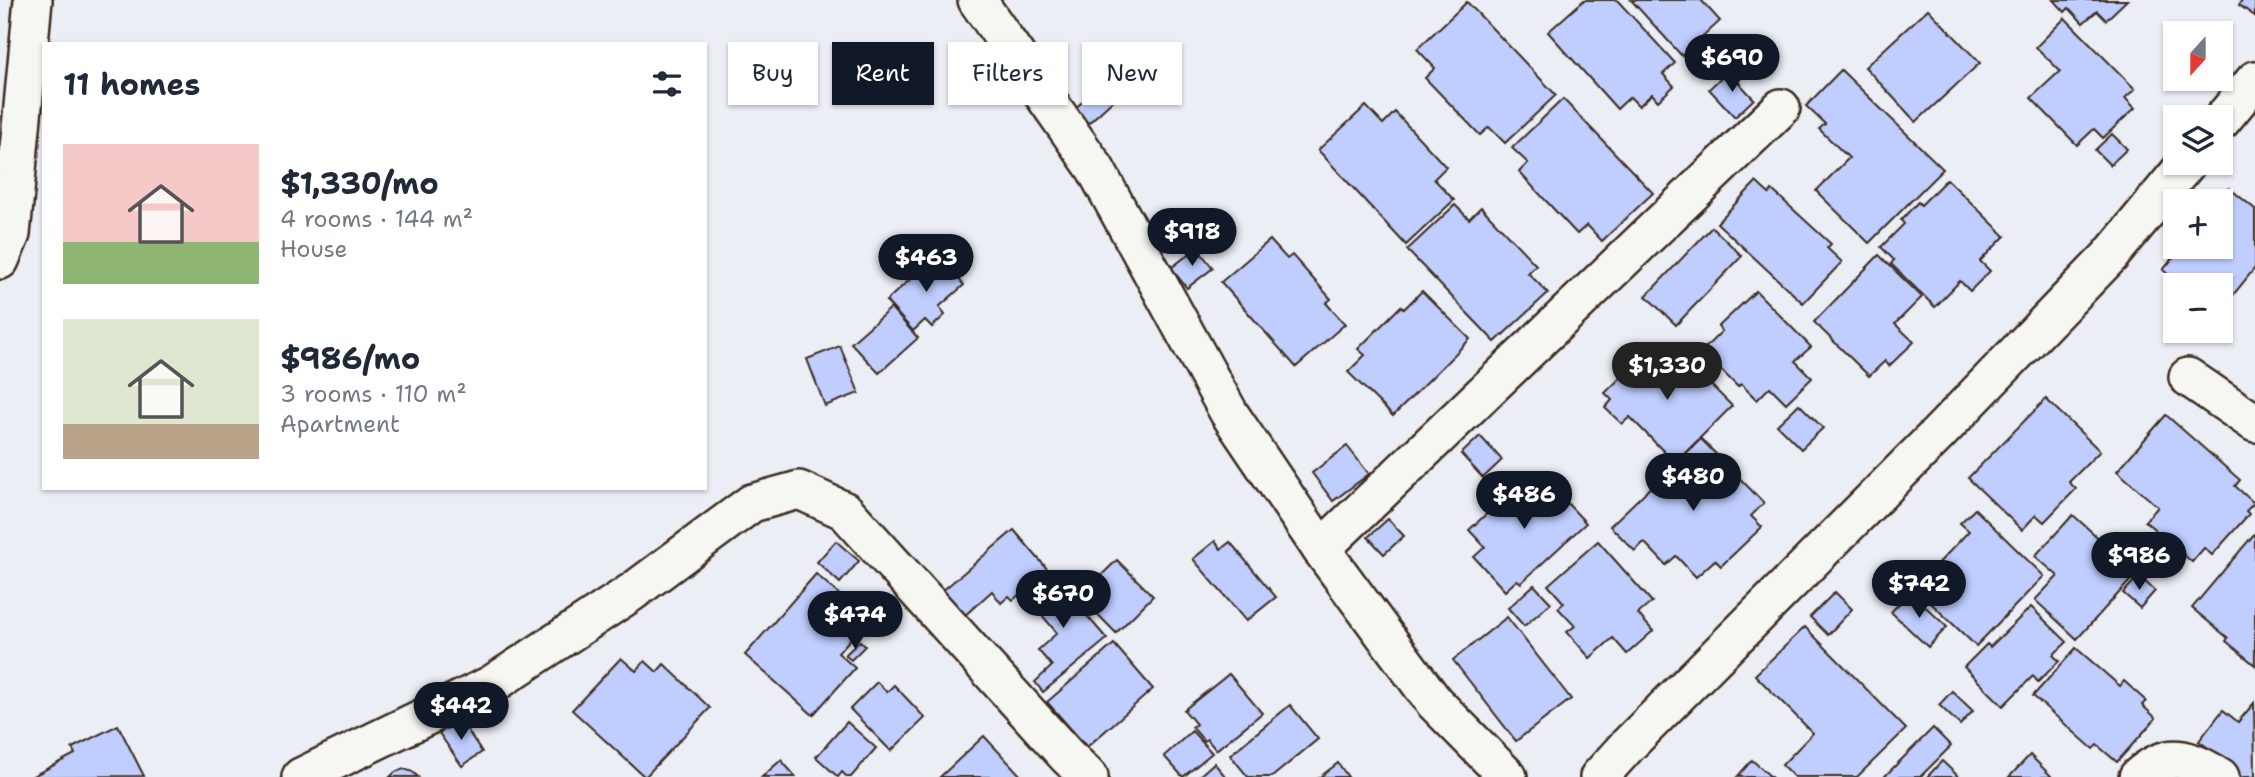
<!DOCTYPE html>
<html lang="en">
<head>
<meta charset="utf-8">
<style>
  body { margin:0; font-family:"Shantell Sans",sans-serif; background:#f2f2f3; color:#1f2937; height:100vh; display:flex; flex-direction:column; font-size:26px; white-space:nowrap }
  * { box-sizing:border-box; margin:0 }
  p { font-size:23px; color:#747a83 }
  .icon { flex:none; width:38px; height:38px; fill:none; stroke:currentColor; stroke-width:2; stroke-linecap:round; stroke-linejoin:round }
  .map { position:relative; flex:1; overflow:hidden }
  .sheet { position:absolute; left:42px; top:42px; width:665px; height:448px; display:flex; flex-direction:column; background:#fff; border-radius:0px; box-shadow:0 2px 5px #0004 }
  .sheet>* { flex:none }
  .top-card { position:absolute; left:728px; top:42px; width:665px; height:63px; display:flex; gap:14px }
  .needle { width:46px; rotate:201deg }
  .controls { position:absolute; left:2163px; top:21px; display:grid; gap:14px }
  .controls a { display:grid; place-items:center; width:70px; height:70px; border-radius:0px; background:#fff; box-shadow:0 2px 5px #0004; font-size:35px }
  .price { position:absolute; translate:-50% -60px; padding:0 16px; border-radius:24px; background:#111827; color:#fff; font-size:23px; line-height:46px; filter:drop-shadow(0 2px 4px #0008) }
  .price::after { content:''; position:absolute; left:50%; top:42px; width:21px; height:16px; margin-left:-10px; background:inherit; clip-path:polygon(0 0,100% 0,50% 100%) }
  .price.selected { background:#222; color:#fff }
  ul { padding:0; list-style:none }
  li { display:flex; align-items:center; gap:21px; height:175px; padding:0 21px }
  li span { display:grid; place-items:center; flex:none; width:196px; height:140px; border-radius:0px; color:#555 }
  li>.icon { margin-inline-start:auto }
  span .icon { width:84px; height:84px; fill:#fffc; stroke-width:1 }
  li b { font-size:30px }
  h2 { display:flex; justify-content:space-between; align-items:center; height:84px; padding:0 21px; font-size:30px }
  .chip { padding:0 24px; border-radius:0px; background:#fff; box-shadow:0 2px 5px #0004; font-size:24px; line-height:63px }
  .chip.selected { background:#111827; color:#fff }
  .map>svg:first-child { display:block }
  .building { fill:#bfceff; stroke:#3b2a1e; stroke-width:2 }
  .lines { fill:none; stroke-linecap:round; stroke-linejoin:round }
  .minor-casing { stroke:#3b2a1e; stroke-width:42 }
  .minor { stroke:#f6f6f2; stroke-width:37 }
</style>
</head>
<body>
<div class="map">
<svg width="2255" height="777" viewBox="0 0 2255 777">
  <rect width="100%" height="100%" fill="#ebeef5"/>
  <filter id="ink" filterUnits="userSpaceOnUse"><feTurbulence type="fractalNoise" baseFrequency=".0143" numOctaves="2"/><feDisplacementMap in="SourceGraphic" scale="14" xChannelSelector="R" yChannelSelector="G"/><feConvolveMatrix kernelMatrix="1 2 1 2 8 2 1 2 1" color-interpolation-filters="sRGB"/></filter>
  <g filter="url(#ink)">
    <g class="building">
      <polygon points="1584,0 1617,0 1675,63 1663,74 1674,86 1658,101 1652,94 1639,106 1630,97 1617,109 1548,32"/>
      <polygon points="1631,0 1701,0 1720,21 1682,56"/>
      <polygon points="2054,0 2127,0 2106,20 2097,11 2083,23 2069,8 2065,12"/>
      <polygon points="2242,0 2255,0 2255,16 2239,5"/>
      <polygon points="1467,2 1556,95 1505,143 1489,127 1480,135 1425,78 1435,68 1417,49"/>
      <polygon points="1928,9 1980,63 1916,122 1865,67"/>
      <polygon points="2065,18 2135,89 2125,98 2135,108 2103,138 2094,129 2077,145 2031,98 2060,71 2036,47"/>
      <polygon points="2175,46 2175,68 2164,58"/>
      <polygon points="1841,70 1943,169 1869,243 1816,191 1849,158 1819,129 1825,124 1806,106"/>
      <polygon points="1728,71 1754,99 1735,117 1709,89"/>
      <polygon points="1103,83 1117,97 1083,128 1070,113"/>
      <polygon points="1563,99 1653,193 1602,241 1587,225 1577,234 1519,172 1528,163 1512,148"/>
      <polygon points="1366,106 1383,124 1395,112 1446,167 1434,179 1454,200 1406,245 1318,150"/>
      <polygon points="2112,134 2127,149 2110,165 2095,150"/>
      <polygon points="1947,179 2005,236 1980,261 1990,271 1970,291 1960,281 1935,307 1891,264 1894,260 1881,247 1904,224 1901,220 1918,202 1921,205"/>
      <polygon points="1756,182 1769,194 1772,190 1831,244 1827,248 1842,262 1803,303 1717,223"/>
      <polygon points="2229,188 2255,209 2255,268 2221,310 2221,285 2180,285 2163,270 2177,253 2175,247 2221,247 2221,201 2219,201"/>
      <polygon points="1455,205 1469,219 1481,207 1536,265 1528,273 1548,293 1495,342 1407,250"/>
      <polygon points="1712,227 1742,256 1676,325 1646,296"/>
      <polygon points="1270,240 1287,259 1292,255 1331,299 1326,303 1345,324 1296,367 1221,282"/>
      <polygon points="1197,248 1213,268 1187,288 1171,268"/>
      <polygon points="937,255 964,285 939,307 945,315 932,327 925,320 913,331 886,301"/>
      <polygon points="1879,255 1922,297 1895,324 1914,342 1889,366 1885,361 1869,376 1814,322"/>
      <polygon points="1422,291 1470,339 1393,416 1348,372 1365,355 1358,349 1401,306 1404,309"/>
      <polygon points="1756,291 1811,347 1795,361 1812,378 1786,403 1770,387 1757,400 1741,384 1738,387 1702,351 1722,331 1718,327"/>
      <polygon points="891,308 918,338 879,373 851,343"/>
      <polygon points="1654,345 1669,360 1677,351 1732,406 1675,463 1630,417 1622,424 1605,408 1612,400 1605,393"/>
      <polygon points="840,346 859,393 825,406 807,359"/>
      <polygon points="2046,399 2100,451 2069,482 2076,489 2044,522 2036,515 2022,530 1968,478"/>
      <polygon points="1799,404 1823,428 1801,449 1777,425"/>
      <polygon points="2166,415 2240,480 2235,486 2254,503 2246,511 2249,514 2212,555 2204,548 2192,562 2145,521 2158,507 2117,471"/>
      <polygon points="1480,436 1502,460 1483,478 1461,454"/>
      <polygon points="1701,439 1764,503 1751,516 1762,527 1721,566 1715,560 1696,577 1676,556 1666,565 1644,542 1635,551 1610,526"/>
      <polygon points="1347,446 1369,474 1333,501 1312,473"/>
      <polygon points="1533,471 1564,504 1566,502 1586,523 1521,583 1517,580 1505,591 1474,557 1485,547 1469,530"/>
      <polygon points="1975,509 2044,576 1976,646 1915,588 1969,531 1960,523"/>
      <polygon points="2073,515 2137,573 2077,639 2035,600 2058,576 2035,556"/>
      <polygon points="1388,519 1404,536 1384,554 1368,537"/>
      <polygon points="1014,530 1048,570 1013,600 1009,596 1001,603 992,591 963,617 941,592"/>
      <polygon points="2255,533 2255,665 2226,641 2228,638 2192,608"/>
      <polygon points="836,541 859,561 840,583 817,562"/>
      <polygon points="1215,541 1221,549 1230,542 1276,597 1246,621 1193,559"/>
      <polygon points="1598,541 1652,602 1638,614 1653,631 1627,654 1613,638 1590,658 1567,632 1575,626 1558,608 1564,603 1548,585"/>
      <polygon points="1117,560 1153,596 1116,633 1080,596"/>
      <polygon points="816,574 841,596 826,612 853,636 838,653 855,668 813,715 745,655"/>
      <polygon points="1051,574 1107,639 1043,692 1035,682 1052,666 1038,650 1057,633 1025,595"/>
      <polygon points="2139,576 2155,591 2140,608 2123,593"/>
      <polygon points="1534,585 1551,603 1524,626 1508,608"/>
      <polygon points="1835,592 1852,609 1828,635 1810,617"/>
      <polygon points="1910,592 1947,627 1928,647 1891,612"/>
      <polygon points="839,602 862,623 853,633 829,612"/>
      <polygon points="2031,607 2067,642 2053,655 2059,661 2038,682 2033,676 2003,706 1964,667 1987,644 1990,647"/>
      <polygon points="1507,617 1571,699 1516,741 1453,660"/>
      <polygon points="1805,627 1906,729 1857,777 1794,777 1782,765 1813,733 1755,675"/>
      <polygon points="860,641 865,646 851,660 845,655"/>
      <polygon points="1114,644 1153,689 1087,747 1047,702"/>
      <polygon points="2076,648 2120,686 2124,681 2146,701 2142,705 2156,718 2117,762 2097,745 2093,749 2033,696"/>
      <polygon points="621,658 636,671 645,661 657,672 664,664 710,708 645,777 572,710"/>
      <polygon points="1229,674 1262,713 1216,750 1207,739 1204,741 1192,727 1196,724 1184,710"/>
      <polygon points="877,682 887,692 894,685 925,718 891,751 850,709"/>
      <polygon points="1952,691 1973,711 1960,725 1939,705"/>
      <polygon points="2254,703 2255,777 2236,777 2209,756 2212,751 2199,741 2223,710 2238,722"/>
      <polygon points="1290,705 1318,739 1272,777 1248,777 1230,755"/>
      <polygon points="460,719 482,752 462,766 439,733"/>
      <polygon points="847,722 876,748 851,777 847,777 842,772 838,777 816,757"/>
      <polygon points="118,725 144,776 31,777 75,754 72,748"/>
      <polygon points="1933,728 1951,746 1920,777 1886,777 1885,776"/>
      <polygon points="1192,731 1212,753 1183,777 1164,756"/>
      <polygon points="984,736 1022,777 940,777"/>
      <polygon points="2030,755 2052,777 2009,777"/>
      <polygon points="781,760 796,777 762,777"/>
      <polygon points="1752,760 1771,777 1737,777"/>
      <polygon points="1942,761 1959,777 1927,777"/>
      <polygon points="1214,763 1226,777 1198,777"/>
      <polygon points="1338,763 1348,777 1320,777"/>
      <polygon points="404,769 413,772 418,777 390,777 395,772"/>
    </g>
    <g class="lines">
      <g class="minor-casing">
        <g id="minor">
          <polyline points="977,0 1095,168 1229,413 1321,549 1434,702 1508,777"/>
          <polyline points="2221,121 2255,80"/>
          <polyline points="0,260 11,234 33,0"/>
          <polyline points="2188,377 2255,423"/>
          <polyline points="1321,549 1781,108"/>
          <polyline points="301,777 491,685 632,592 752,503 799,490 845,511 1067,756 1089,777"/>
          <polyline points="1599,777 1627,746 1939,433 2110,256 2187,163"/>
          <path d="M2138 777C2169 749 2188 758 2220 777"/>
        </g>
      </g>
      <use href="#minor" class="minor"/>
    </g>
  </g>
</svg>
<div class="controls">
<a><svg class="needle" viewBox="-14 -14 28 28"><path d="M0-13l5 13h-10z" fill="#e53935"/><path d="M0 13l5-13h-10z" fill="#747a83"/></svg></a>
<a><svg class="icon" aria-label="layers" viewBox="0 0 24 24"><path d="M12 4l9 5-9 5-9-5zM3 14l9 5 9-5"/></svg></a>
<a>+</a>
<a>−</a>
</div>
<b class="price" style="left:1732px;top:94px">$690</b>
<b class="price" style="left:1192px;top:268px">$918</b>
<b class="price" style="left:926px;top:294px">$463</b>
<b class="price selected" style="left:1667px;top:402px">$1,330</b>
<b class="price" style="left:1693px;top:513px">$480</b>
<b class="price" style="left:1524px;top:531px">$486</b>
<b class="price" style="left:2139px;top:592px">$986</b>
<b class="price" style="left:1919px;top:620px">$742</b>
<b class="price" style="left:1063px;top:630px">$670</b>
<b class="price" style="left:855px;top:651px">$474</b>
<b class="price" style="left:461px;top:742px">$442</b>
<div class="top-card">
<a class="chip">Buy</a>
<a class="chip selected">Rent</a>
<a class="chip">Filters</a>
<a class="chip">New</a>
</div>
<section class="sheet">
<h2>11 homes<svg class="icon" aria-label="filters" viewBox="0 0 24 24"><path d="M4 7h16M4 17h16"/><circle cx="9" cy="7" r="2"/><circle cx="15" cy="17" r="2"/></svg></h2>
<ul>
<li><span style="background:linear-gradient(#f6c9c9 70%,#8fb573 0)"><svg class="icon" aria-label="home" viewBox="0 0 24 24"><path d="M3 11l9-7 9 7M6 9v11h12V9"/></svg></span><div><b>$1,330/mo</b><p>4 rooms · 144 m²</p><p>House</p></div></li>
<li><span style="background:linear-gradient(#dfe7d0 75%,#b9a48a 0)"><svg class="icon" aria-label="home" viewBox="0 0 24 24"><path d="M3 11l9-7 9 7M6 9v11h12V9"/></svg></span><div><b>$986/mo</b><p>3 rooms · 110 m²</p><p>Apartment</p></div></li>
</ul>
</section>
</div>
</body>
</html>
